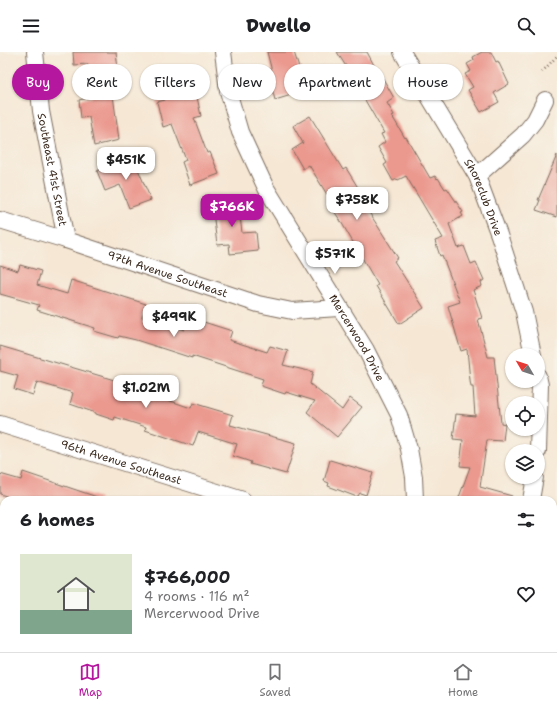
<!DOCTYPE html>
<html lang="en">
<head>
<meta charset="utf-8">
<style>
  body { margin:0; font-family:"Shantell Sans",sans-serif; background:#f6f6f6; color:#202124; height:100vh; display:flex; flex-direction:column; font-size:15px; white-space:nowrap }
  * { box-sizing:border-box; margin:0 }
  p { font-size:13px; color:#757577 }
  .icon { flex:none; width:22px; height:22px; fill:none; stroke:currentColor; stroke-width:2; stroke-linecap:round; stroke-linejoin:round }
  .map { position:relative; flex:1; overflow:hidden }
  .drawer { position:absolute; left:0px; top:444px; width:557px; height:156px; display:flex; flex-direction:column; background:#fff; border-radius:12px 12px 0 0; box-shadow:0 1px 3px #0004 }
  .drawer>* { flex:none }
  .top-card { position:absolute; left:12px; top:12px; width:533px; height:36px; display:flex; gap:8px }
  .needle { width:26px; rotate:309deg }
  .fabs { position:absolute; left:505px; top:296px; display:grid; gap:8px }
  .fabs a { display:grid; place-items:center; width:40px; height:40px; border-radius:50%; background:#fff; box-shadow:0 1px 3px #0004; font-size:20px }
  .price { position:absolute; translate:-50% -34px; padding:0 9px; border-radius:8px; background:#fff; color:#222; font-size:13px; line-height:26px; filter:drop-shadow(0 1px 2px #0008) }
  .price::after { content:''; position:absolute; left:50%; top:24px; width:12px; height:9px; margin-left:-6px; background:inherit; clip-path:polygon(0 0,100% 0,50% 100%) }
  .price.current { background:#b5179e; color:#fff }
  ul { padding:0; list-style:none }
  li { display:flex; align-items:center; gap:12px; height:100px; padding:0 20px }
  li span { display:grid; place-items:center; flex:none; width:112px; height:80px; border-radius:0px; color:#555 }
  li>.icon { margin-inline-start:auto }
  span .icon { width:48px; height:48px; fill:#fffc; stroke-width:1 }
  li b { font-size:17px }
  h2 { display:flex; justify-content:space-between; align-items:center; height:48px; padding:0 20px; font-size:17px }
  .pill { padding:0 14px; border-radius:18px; background:#fff; box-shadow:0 1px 3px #0004; font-size:14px; line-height:36px }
  .pill.current { background:#b5179e; color:#fff }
  header { display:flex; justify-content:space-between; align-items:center; height:52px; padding:0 20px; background:#fff; font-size:18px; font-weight:800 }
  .dock { display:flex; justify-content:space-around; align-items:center; height:56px; border-top:1px solid #e0e0e0; background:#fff; font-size:11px; color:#757577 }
  .dock a { display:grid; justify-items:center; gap:2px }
  .dock .current { color:#b5179e }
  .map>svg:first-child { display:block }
  .building { fill:#eb988e }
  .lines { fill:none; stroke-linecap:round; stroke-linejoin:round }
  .service-casing { stroke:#7c6c5e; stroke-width:10 }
  .minor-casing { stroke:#7c6c5e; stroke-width:18 }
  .path { stroke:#7c6c5e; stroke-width:2.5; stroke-dasharray:1 3; stroke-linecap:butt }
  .service { stroke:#fff; stroke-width:8 }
  .minor { stroke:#fff; stroke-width:16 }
  .labels { text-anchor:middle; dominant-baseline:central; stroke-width:3.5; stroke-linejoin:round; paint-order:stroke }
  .street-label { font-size:11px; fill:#3b2a1e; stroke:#f7f3e8 }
</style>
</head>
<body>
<header><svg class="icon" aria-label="menu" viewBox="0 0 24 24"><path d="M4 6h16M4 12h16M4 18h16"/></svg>Dwello<svg class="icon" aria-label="search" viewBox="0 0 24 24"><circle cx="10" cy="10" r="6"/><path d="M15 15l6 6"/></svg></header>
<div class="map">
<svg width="557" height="600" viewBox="0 0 557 600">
  <rect width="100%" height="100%" fill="#f7f3e8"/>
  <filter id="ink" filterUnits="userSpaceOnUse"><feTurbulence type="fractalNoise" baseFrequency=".025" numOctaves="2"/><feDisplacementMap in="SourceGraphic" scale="8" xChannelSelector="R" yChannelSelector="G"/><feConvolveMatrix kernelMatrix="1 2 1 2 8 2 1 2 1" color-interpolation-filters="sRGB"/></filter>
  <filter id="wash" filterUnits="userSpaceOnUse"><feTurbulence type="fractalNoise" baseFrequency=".012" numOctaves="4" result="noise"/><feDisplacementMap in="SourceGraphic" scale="16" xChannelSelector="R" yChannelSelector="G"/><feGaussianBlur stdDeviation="0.9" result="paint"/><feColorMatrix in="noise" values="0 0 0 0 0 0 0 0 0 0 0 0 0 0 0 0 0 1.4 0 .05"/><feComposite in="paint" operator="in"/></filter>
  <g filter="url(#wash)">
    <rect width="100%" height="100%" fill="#f6e7d4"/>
    <g id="blocks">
      <g class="building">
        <polygon points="73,0 116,0 120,34 112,36 119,88 94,94 89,65 81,66 79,48 92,45 88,12 74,13"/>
        <polygon points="267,0 294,0 299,16 301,15 308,38 275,48 271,33 275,31"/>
        <polygon points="337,0 367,0 376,17 352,24"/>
        <polygon points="482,0 491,0 496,10 498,9 509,32 494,41 499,50 481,60 468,38 473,35 465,22 471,19 467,12 474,8 473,5"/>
        <polygon points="381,23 394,46 387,51 394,63 392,64 405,86 406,85 430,126 435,124 437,127 438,126 445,137 447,136 463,160 461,161 463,164 449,172 458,196 464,194 471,212 476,210 484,228 481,230 482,234 473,238 482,266 478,267 488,305 494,305 501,371 505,372 503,389 487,388 480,435 512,444 512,448 458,448 470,415 460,414 463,388 453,387 456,362 475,364 473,335 471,335 470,329 467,297 461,299 448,254 460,250 442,203 440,204 435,189 443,186 406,124 398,128 397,127 393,129 384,113 387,111 378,95 385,90 381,82 384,81 358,36"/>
        <polygon points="183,26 188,47 197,45 201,64 194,66 207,101 210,100 219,122 190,133 182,110 186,108 172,72 163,75 157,50 165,48 162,31"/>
        <polygon points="310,64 343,118 346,116 368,152 365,154 398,206 394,209 424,256 399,272 376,234 378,233 340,168 328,150 331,149 309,113 303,117 292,98 303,91 293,74"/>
        <polygon points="132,103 151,148 129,156 120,133 105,139 97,119"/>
        <polygon points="557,103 557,165 536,158 540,148 538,148"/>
        <polygon points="238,148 242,181 256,180 258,199 230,202 229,192 217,193 212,151"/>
        <polygon points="0,213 18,219 20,213 41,219 37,233 67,242 71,228 146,252 142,265 184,278 188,265 232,279 229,288 267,300 270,294 288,299 283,313 313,320 310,332 342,358 350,346 362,355 337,385 307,360 315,349 286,340 285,342 261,334 263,327 192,304 192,306 136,288 119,284 118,286 94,279 95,276 37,258 39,253 0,242"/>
        <polygon points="0,294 121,330 121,332 191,356 193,351 233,363 230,373 296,391 286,422 250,412 251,410 233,404 237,392 198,380 193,394 145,378 146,375 115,365 114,368 96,362 96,361 70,352 73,341 37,330 33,343 14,337 18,324 0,319"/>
        <polygon points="330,408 373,421 366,443 360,441 357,445 328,434 329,431 324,429"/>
        <polygon points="23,420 100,446 99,448 18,448 0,442 0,422 21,428"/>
      </g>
    </g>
  </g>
  <g filter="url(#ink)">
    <use href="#blocks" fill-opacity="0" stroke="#7c6c5e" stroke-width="1"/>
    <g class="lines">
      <g class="service-casing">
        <g id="service">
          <polyline points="0,544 4,546"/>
          <polyline points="141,596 151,600"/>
        </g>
      </g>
      <g class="minor-casing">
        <g id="minor">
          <path id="s1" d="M35 0 41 59 66 188"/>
          <path id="s2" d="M223 0 228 39 240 80 266 136 366 298 399 363 409 397 414 425 415 448"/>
          <path id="s3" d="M402 0 477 124 499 183 524 260 533 303"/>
          <polyline points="477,124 523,83 535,68 545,48"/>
          <path id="s4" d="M0 168 66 188 258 252 292 259 339 256"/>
          <path id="s5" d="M0 372 243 448"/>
          <polyline points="538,399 540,333 538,324"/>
          <polyline points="531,448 535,425"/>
          <polyline points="8,596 20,600"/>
          <polyline points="539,596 541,600"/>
          <polyline points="338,600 343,596"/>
        </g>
      </g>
      <polyline class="path" points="542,20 557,4"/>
      <use href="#service" class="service"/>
      <use href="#minor" class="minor"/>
    </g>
  </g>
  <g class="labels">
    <g class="street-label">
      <text stroke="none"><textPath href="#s1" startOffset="119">Southeast 41st Street</textPath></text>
      <text stroke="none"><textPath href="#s3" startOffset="167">Shoreclub Drive</textPath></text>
      <text stroke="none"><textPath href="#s4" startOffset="176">97th Avenue Southeast</textPath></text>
      <text stroke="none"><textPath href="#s2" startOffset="319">Mercerwood Drive</textPath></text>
      <text stroke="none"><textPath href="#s5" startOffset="127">96th Avenue Southeast</textPath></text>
    </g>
  </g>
</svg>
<div class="fabs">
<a><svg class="needle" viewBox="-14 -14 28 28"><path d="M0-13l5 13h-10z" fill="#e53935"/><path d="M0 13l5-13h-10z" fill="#757577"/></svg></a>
<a><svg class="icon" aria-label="locate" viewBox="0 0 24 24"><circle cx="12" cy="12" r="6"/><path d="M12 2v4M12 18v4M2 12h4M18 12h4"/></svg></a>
<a><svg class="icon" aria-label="layers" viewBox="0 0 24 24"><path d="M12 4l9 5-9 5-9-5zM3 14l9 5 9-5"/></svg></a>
</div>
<b class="price" style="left:126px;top:129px">$451K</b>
<b class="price" style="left:357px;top:169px">$758K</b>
<b class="price current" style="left:232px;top:176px">$766K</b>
<b class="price" style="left:335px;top:223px">$571K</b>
<b class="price" style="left:174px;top:286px">$499K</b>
<b class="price" style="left:146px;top:357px">$1.02M</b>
<div class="top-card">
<a class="pill current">Buy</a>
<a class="pill">Rent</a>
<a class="pill">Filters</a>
<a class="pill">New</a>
<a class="pill">Apartment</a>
<a class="pill">House</a>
</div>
<section class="drawer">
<h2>6 homes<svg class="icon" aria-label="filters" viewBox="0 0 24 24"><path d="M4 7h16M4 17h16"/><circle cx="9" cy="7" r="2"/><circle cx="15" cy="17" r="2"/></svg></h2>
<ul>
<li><span style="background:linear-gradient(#dfe7d0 70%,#7fa58c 0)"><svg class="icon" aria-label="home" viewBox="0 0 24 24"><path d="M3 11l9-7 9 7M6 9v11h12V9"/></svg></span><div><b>$766,000</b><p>4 rooms · 116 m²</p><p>Mercerwood Drive</p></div><svg class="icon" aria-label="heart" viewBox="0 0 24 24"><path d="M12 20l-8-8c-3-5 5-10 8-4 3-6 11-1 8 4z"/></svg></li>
</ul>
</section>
</div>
<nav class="dock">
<a class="current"><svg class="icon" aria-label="map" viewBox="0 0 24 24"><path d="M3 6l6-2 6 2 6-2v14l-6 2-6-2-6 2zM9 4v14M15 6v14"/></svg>Map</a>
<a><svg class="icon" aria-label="saved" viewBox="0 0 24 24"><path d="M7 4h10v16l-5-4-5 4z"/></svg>Saved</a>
<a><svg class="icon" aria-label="home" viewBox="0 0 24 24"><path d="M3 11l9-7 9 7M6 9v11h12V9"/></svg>Home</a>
</nav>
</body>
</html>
